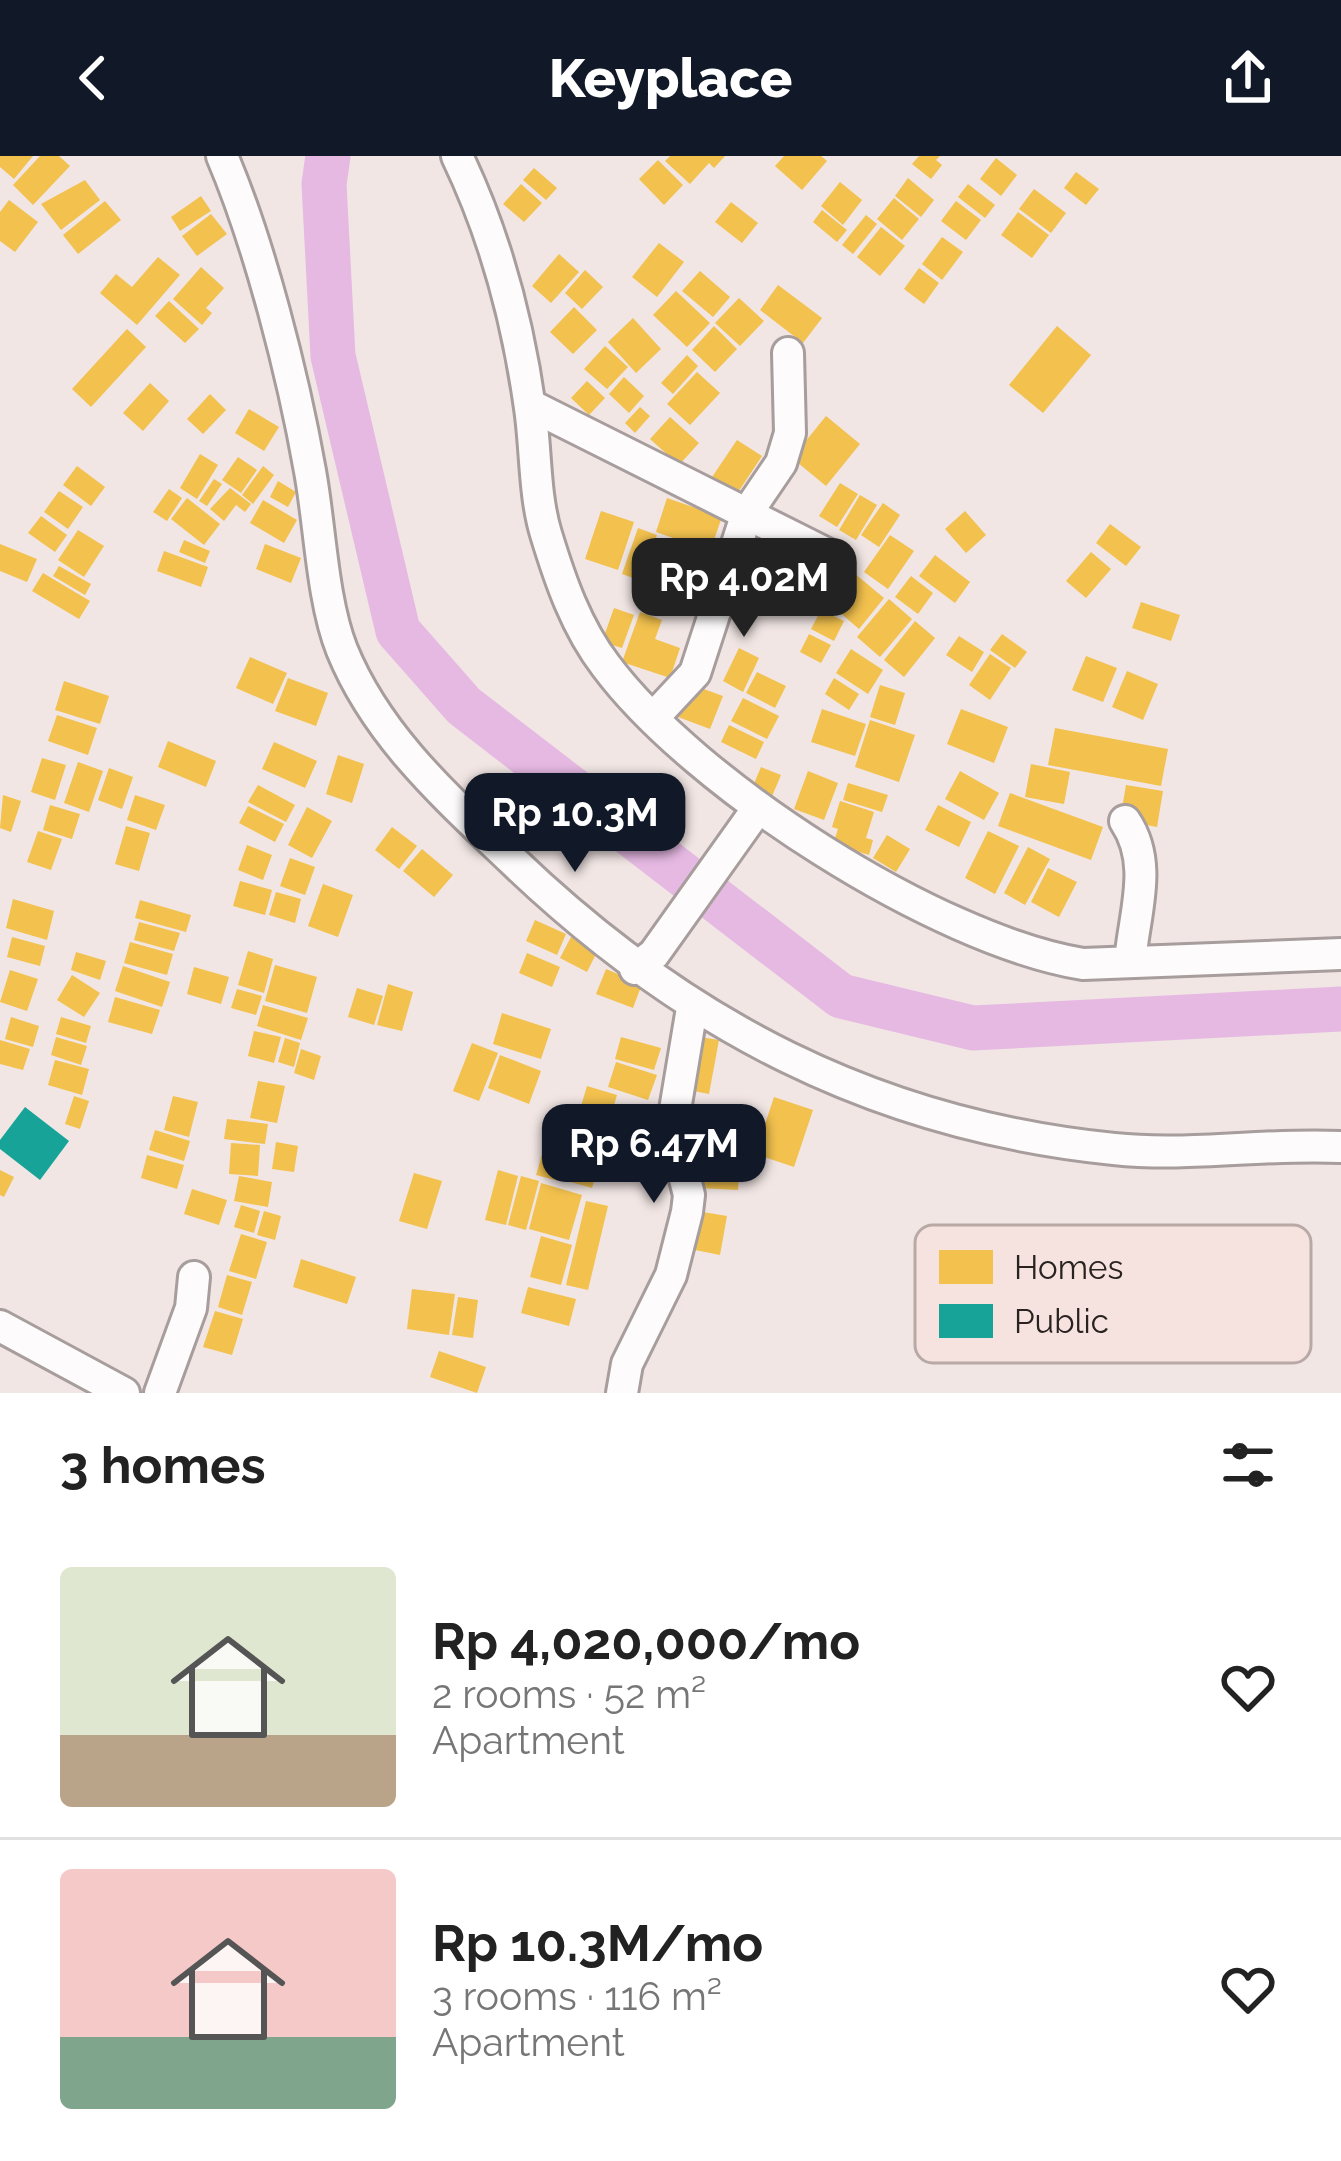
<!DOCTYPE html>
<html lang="en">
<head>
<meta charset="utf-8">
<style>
  body { margin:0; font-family:Raleway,sans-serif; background:#f2f2f2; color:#222; height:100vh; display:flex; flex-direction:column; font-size:45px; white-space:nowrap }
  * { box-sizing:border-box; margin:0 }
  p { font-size:39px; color:#767676 }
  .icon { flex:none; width:66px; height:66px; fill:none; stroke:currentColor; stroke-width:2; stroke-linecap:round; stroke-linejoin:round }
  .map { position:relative; height:1237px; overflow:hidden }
  .side { display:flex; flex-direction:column; background:#fff; flex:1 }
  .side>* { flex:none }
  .price { position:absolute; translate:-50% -102px; padding:0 27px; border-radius:24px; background:#111827; color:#fff; font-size:39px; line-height:78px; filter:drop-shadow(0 3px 6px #0008) }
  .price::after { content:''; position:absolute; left:50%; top:72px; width:36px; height:27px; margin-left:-18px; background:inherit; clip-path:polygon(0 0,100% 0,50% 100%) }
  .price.active { background:#222; color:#fff }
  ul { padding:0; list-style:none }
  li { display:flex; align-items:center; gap:36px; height:300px; padding:0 60px }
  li+li { border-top:3px solid #e0e0e0 }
  li span { display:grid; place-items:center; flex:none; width:336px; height:240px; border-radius:12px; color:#555 }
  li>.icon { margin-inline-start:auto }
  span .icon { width:144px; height:144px; fill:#fffc; stroke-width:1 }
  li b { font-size:51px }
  h2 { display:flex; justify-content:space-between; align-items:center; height:144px; padding:0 60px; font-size:51px }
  header { display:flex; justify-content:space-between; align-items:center; height:156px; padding:0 60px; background:#111827; color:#fff; font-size:54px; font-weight:800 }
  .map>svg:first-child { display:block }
  .homes { fill:#f2c14e }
  .public { fill:#17a398 }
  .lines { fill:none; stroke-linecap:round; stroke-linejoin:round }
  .river { stroke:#e6b9e3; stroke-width:45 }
  .street-casing { stroke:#a69d9c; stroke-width:36 }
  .street { stroke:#fdfbfb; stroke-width:30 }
  .key { fill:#f6e3df; stroke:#b8a9a6; stroke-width:3 }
  .key-label { font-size:33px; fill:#292221 }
</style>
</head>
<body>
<header><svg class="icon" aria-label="back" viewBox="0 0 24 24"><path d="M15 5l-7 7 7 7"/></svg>Keyplace<svg class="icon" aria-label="share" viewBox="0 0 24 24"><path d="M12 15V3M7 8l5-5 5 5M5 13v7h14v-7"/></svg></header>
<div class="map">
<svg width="1341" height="1237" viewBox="0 0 1341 1237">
  <rect width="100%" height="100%" fill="#f1e6e4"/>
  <g class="homes">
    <polygon points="0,0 33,0 14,23 0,11"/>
    <polygon points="40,0 59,0 70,10 33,49 13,29"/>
    <polygon points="670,0 725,0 714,12 709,7 690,28 665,5"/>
    <polygon points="784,0 821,0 827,5 802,34 775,10"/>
    <polygon points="919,0 940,0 936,4 942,9 931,23 912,8"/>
    <polygon points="996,2 1017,19 1001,40 980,23"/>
    <polygon points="658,4 683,29 664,49 639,23"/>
    <polygon points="534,12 557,32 546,44 523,24"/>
    <polygon points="1076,16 1099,33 1086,49 1064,32"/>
    <polygon points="908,22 934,44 921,61 895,40"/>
    <polygon points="85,24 100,44 61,74 41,48"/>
    <polygon points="840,26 862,44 843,69 821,50"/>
    <polygon points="521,28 542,47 524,66 503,48"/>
    <polygon points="968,28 995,49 985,62 958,41"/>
    <polygon points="1034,33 1066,57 1051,77 1019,53"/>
    <polygon points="201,40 211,55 180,75 171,61"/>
    <polygon points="894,42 919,63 902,84 877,63"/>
    <polygon points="9,44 38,66 15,96 0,85 0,56"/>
    <polygon points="105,45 121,64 78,98 63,79"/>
    <polygon points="956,45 981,64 966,84 941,65"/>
    <polygon points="731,46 758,67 742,87 715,66"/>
    <polygon points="822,54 847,74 837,86 813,66"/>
    <polygon points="1018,56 1049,79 1032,102 1001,79"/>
    <polygon points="211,58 227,78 197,100 182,80"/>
    <polygon points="866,59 877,68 853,98 842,89"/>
    <polygon points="881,71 905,90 880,120 857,101"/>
    <polygon points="942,81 963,96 942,124 922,108"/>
    <polygon points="659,87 684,106 657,141 632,121"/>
    <polygon points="559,98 579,116 551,147 532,130"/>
    <polygon points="158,101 180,119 137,169 100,137 116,118 132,131"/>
    <polygon points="201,111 224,132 206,152 212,157 202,169 173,143"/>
    <polygon points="919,112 939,127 924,148 904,133"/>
    <polygon points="585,114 603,131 582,153 565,137"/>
    <polygon points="700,115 730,141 713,161 682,135"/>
    <polygon points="778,129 822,162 803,187 760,154"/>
    <polygon points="676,135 710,167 687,191 653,159"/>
    <polygon points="739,142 764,165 740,190 715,167"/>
    <polygon points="169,145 199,173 185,187 155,160"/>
    <polygon points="574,151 597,174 573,198 550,176"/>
    <polygon points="633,162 661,193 636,217 608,186"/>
    <polygon points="714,170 737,193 715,216 692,194"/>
    <polygon points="1057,170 1091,199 1043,257 1009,229"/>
    <polygon points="127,173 146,191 91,251 72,233"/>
    <polygon points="605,190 628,211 607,233 584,213"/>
    <polygon points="687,199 698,210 673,238 661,227"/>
    <polygon points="697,216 720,237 690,269 667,248"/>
    <polygon points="624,221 644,240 629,257 609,238"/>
    <polygon points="587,225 605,242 589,259 571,242"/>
    <polygon points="150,227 169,245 143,275 123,257"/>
    <polygon points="210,238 226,254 203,278 187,263"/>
    <polygon points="640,251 650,260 635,277 625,267"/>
    <polygon points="249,253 279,271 264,295 235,277"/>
    <polygon points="826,260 860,288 826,330 792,302"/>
    <polygon points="670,261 699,287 679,309 650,283"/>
    <polygon points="737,284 762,300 733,344 708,327"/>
    <polygon points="200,298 218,309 197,343 180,332"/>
    <polygon points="238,301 257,314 241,337 222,324"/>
    <polygon points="77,310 105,331 91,350 63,329"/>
    <polygon points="263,310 274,319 253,348 242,339"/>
    <polygon points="214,323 222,328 207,350 199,345"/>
    <polygon points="278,325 296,336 288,351 270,341"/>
    <polygon points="840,327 858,338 837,371 819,360"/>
    <polygon points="230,332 251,348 245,356 236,349 224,365 210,353"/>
    <polygon points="169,333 182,342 167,365 153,356"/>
    <polygon points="59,335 83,351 68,373 44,356"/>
    <polygon points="860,339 877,349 856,384 839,374"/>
    <polygon points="187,342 220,368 204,389 171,363"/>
    <polygon points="667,342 722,361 710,395 656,376"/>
    <polygon points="263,344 297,364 284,387 250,367"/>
    <polygon points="883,347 900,359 879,391 861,379"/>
    <polygon points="601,355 634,366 618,414 585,403"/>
    <polygon points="965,355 986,379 966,397 945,373"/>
    <polygon points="41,360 67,379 55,396 28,377"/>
    <polygon points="1110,368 1141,391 1126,410 1096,387"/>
    <polygon points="638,372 657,379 641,425 622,418"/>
    <polygon points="78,374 104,390 84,421 58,404"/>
    <polygon points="890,379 914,395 888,433 864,416"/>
    <polygon points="660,383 680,391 666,433 645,426"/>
    <polygon points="184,384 210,395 205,407 179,396"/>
    <polygon points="0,388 37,403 27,426 0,415"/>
    <polygon points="265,388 301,402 291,427 256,413"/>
    <polygon points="684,390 705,398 695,427 674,420"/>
    <polygon points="164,395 208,411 201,431 157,415"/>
    <polygon points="1091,396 1111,413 1086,442 1066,425"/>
    <polygon points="935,399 970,426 955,447 919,420"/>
    <polygon points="59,410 91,428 85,439 53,420"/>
    <polygon points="43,417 90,445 79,463 32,435"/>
    <polygon points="854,417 884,442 859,473 829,447"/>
    <polygon points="911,420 933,437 918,458 895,441"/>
    <polygon points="889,443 912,463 880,501 857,481"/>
    <polygon points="1141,446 1180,459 1171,485 1132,472"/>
    <polygon points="614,452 634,459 622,492 602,486"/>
    <polygon points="821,454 844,465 834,485 811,473"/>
    <polygon points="640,456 662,464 655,483 680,492 670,522 622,506"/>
    <polygon points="915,465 935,482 904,521 884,504"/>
    <polygon points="809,478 831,489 821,507 800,496"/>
    <polygon points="1002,478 1027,496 1015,512 990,494"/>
    <polygon points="959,480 984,496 972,516 946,499"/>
    <polygon points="739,492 759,502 743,536 723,525"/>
    <polygon points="851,493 883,514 868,538 836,517"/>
    <polygon points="990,498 1011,512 990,544 969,529"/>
    <polygon points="1086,500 1117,512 1103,546 1072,534"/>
    <polygon points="250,501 287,517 273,548 236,532"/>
    <polygon points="1127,515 1158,528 1143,564 1112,551"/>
    <polygon points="757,516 786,530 775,552 746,537"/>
    <polygon points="288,522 328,537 316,570 275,555"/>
    <polygon points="834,522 859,538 849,554 825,538"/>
    <polygon points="64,525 109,540 100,568 55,554"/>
    <polygon points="690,528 723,540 710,573 678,561"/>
    <polygon points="880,529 905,537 895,569 870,561"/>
    <polygon points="743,542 779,560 767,583 731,565"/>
    <polygon points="822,553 866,568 855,600 811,586"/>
    <polygon points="961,553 1008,571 994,607 947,588"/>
    <polygon points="57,559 97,572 88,599 48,585"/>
    <polygon points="870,564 915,579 899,626 855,611"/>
    <polygon points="729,569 764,586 756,603 721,586"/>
    <polygon points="1055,572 1168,593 1161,630 1048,609"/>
    <polygon points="168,585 216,605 206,631 158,611"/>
    <polygon points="274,586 317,605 305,632 262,613"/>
    <polygon points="338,599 364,608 352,647 326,638"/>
    <polygon points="42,602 66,609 55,644 31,636"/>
    <polygon points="78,606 103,615 89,656 64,647"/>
    <polygon points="1031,608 1070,616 1064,648 1025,641"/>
    <polygon points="761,611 781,619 770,645 750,637"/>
    <polygon points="109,612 133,621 122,653 98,644"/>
    <polygon points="808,615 838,627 824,664 794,653"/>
    <polygon points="960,615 999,637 984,664 945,643"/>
    <polygon points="848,627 888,639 882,656 843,644"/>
    <polygon points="258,629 295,649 286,666 248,646"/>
    <polygon points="1126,629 1163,635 1157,671 1120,664"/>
    <polygon points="1010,637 1103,671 1091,704 998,670"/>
    <polygon points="3,639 21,645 11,676 0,672"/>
    <polygon points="135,639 165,649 156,674 127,664"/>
    <polygon points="840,645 874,656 866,682 873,684 869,699 833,688 838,673 832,671"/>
    <polygon points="50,649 80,658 72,683 43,674"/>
    <polygon points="938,649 971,666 959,691 925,674"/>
    <polygon points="248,650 284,668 275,686 239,667"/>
    <polygon points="307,651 332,665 312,702 288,689"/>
    <polygon points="126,670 150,677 139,715 115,708"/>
    <polygon points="392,671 417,690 399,713 375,694"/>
    <polygon points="38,675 62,683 51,714 27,706"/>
    <polygon points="988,675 1019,690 995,738 965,722"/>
    <polygon points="887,679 910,693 896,716 873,702"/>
    <polygon points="247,689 272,699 263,724 238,714"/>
    <polygon points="1028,691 1050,703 1025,749 1004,737"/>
    <polygon points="422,693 453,719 434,741 403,715"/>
    <polygon points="290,702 315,711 305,739 280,730"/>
    <polygon points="1048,712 1077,726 1059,761 1031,746"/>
    <polygon points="240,725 272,734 265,759 233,750"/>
    <polygon points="323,728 353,739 338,781 308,770"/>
    <polygon points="276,736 301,743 295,767 269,759"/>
    <polygon points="13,743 54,755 47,784 6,772"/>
    <polygon points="140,744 191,759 186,776 135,762"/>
    <polygon points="535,764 566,778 557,799 526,785"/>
    <polygon points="139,766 180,777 174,795 134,784"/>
    <polygon points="572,779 599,792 587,816 560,802"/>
    <polygon points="12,781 45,790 40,810 7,801"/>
    <polygon points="130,786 173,798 167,819 124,807"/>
    <polygon points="248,795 273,803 264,837 238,829"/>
    <polygon points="76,796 106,805 100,824 71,814"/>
    <polygon points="527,797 560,811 552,831 519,817"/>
    <polygon points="275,809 317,821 307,857 265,845"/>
    <polygon points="123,810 170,826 162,851 115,835"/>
    <polygon points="194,811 229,821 221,848 187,838"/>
    <polygon points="606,813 642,828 633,852 596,838"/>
    <polygon points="10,814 38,823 27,855 0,846"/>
    <polygon points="72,819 100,837 84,861 57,844"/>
    <polygon points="388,828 413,836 402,875 377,869"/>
    <polygon points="357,832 383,840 374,869 348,861"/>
    <polygon points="237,833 262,840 256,859 231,852"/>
    <polygon points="115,841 160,854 152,878 108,866"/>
    <polygon points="263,849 308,862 301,884 257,870"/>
    <polygon points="502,857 551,873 541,903 493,888"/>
    <polygon points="11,861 39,870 33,891 5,883"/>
    <polygon points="61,861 91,870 86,887 56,878"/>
    <polygon points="254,875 281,881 274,907 248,900"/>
    <polygon points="688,879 719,884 709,938 678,932"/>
    <polygon points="56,881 87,890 81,909 51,899"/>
    <polygon points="621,881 661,892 654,914 615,903"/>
    <polygon points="285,882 300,887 294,911 278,906"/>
    <polygon points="0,884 30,893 23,914 0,908"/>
    <polygon points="472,887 498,897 479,945 453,935"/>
    <polygon points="301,893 321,900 314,924 294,917"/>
    <polygon points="500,899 541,915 529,948 488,932"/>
    <polygon points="55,904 89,913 82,939 48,929"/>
    <polygon points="616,906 657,919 648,944 608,931"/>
    <polygon points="258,925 285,930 277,967 250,962"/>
    <polygon points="587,930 617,939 606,976 576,967"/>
    <polygon points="74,940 89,945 80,973 65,968"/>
    <polygon points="173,940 198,946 189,981 164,974"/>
    <polygon points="774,941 813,954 794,1011 755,998"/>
    <polygon points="227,963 268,968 265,988 224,983"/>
    <polygon points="155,974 190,985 184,1005 149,994"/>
    <polygon points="547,981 567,986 555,1024 536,1019"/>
    <polygon points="276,986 298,990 294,1016 272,1013"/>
    <polygon points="231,987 260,989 258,1020 229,1018"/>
    <polygon points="701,988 741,990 738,1034 699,1032"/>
    <polygon points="569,990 581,994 579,1003 599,1008 592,1032 560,1023"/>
    <polygon points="147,999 184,1009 177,1033 141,1022"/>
    <polygon points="0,1014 14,1021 4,1041 0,1039"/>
    <polygon points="498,1014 518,1020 506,1069 485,1064"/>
    <polygon points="414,1017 442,1025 427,1073 399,1065"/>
    <polygon points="239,1020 272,1026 268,1051 234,1045"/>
    <polygon points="521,1020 539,1025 526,1074 508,1069"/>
    <polygon points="541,1027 582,1039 569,1084 529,1073"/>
    <polygon points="192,1033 227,1044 219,1069 184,1058"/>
    <polygon points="586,1045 608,1050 588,1134 566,1129"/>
    <polygon points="241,1049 260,1055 254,1077 234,1071"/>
    <polygon points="691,1054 727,1060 720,1099 685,1092"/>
    <polygon points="264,1055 281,1060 275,1084 257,1079"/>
    <polygon points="241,1078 267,1086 256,1123 229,1115"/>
    <polygon points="541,1080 572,1089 561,1129 530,1121"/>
    <polygon points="301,1103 356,1121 347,1148 293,1131"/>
    <polygon points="227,1119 252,1126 242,1159 218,1151"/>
    <polygon points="528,1131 576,1143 569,1170 521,1157"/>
    <polygon points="412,1133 455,1138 449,1179 407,1173"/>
    <polygon points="458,1141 478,1144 473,1182 452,1179"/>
    <polygon points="215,1155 243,1163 232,1199 203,1191"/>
    <polygon points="439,1195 486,1211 477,1237 430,1221"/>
  </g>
  <polygon class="public" points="25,951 69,985 40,1024 0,993 0,984"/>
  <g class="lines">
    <polyline class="river" points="328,0 324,28 333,200 398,475 464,550 841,840 973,872 1341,853"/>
    <g class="street-casing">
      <g id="street">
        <path d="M222 0C260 89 293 219 310 315 320 369 322 444 342 494 377 580 446 641 512 704 684 869 875 969 1114 993 1190 1001 1265 987 1341 991"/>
        <path d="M457 0C495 79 518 166 530 252 536 292 534 339 546 378 560 424 576 471 606 510 695 629 936 784 1083 808L1341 798"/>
        <polyline points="530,249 837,403"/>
        <polyline points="653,562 695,517 747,357 781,307 790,277 788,197"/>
        <path d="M1125 665C1154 708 1134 757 1130 806"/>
        <polyline points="635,813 654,798 758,652"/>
        <polyline points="0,1170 124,1237"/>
        <polyline points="160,1237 191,1152 194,1121"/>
        <polyline points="622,1237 627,1208 671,1119 687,1056 689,1039 672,972 692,852"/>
      </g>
    </g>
    <use href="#street" class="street"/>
  </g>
  <rect x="915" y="1069" width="396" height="138" rx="18" class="key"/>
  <rect x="939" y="1094" width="54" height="34" fill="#f2c14e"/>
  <rect x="939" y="1148" width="54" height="34" fill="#17a398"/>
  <g class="key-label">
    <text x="1014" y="1123">Homes</text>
    <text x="1014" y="1177">Public</text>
  </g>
</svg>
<b class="price active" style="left:744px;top:484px">Rp 4.02M</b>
<b class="price" style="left:575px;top:719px">Rp 10.3M</b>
<b class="price" style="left:654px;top:1050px">Rp 6.47M</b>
</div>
<section class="side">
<h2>3 homes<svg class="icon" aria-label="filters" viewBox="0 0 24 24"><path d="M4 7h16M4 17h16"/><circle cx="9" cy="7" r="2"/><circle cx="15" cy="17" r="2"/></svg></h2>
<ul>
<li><span style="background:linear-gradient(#dfe7d0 70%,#b9a48a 0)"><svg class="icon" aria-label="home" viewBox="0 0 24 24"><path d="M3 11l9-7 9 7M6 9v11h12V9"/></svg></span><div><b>Rp 4,020,000/mo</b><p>2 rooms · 52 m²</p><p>Apartment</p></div><svg class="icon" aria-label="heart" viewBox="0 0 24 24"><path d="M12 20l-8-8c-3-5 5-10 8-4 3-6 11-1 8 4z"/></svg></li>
<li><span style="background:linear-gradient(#f6c9c9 70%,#7fa58c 0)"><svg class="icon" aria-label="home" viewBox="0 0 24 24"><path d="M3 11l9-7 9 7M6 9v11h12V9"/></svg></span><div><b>Rp 10.3M/mo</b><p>3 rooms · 116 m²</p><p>Apartment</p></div><svg class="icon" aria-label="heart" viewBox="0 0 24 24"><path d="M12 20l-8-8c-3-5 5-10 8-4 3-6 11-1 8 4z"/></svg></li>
</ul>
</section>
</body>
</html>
